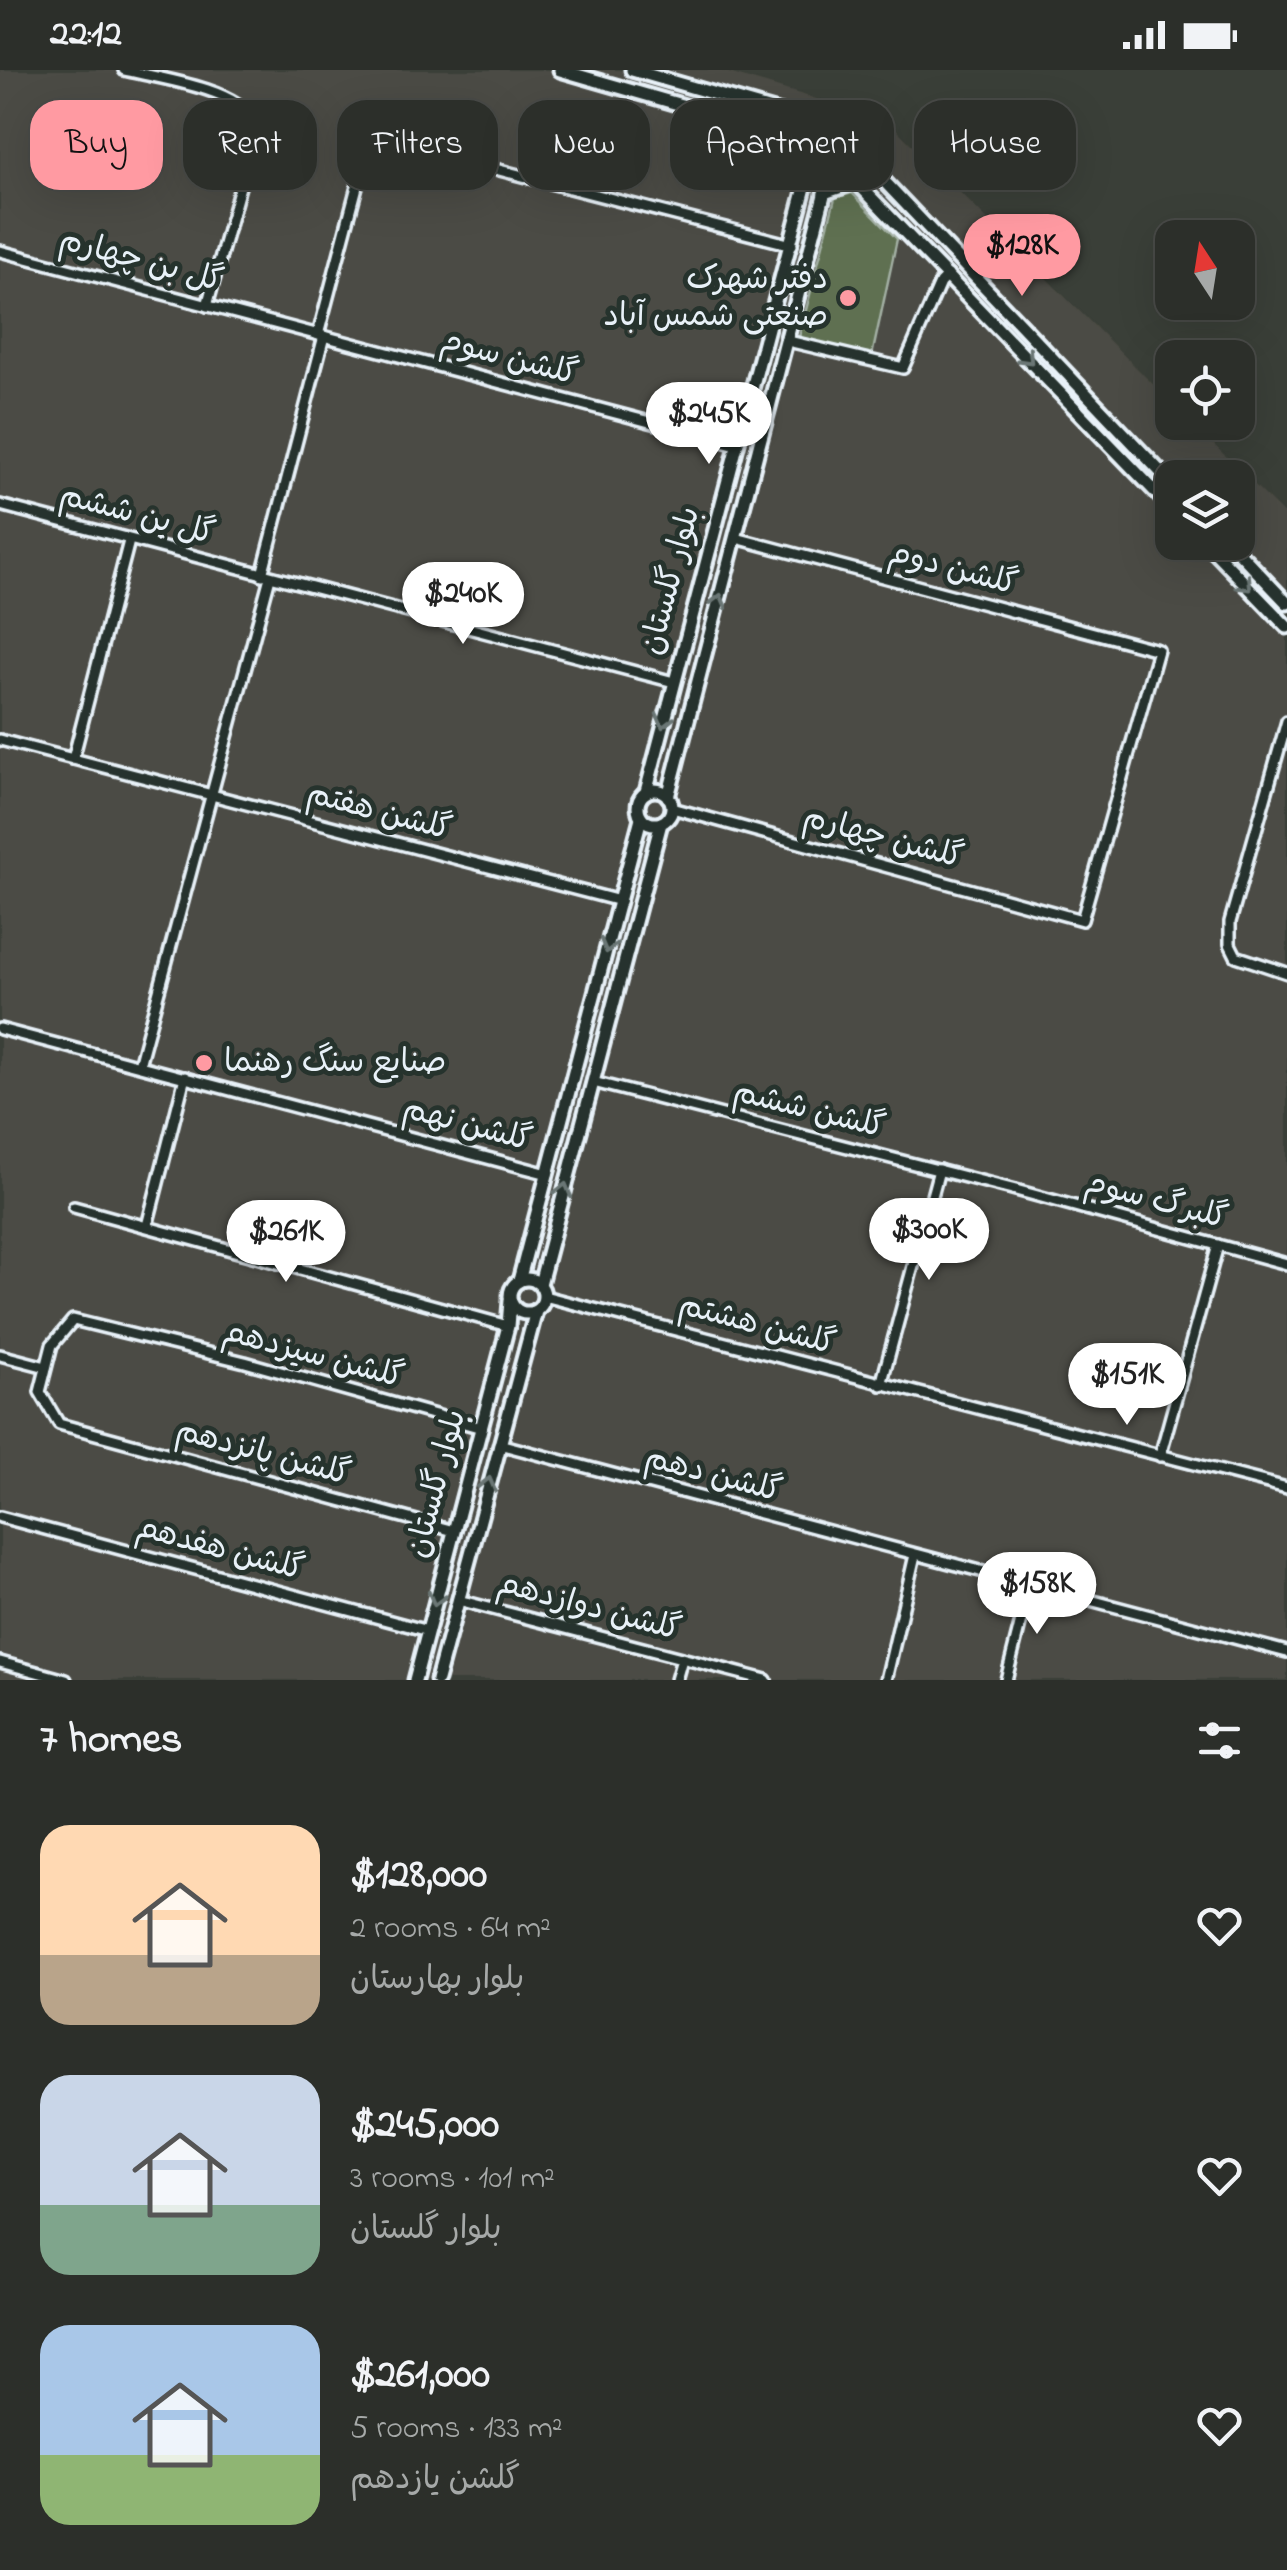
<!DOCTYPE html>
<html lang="en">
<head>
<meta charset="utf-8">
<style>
  body { margin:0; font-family:"Indie Flower","Playpen Sans Arabic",sans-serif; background:#343732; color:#f1f3f6; height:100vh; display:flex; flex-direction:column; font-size:38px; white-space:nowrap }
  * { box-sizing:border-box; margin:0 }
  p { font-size:32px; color:#a6a9a8 }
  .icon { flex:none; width:55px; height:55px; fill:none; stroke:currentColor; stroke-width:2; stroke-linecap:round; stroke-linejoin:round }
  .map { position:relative; height:1610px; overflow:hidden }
  .sheet { display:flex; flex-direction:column; background:#2c2f2a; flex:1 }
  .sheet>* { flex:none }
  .top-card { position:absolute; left:30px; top:30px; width:1228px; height:90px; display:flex; gap:20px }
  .needle { width:65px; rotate:348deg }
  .tools { position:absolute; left:1155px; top:150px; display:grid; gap:20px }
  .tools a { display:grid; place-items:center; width:100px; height:100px; border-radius:20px; background:#2c2f2a; box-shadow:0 10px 40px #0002,0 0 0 2px #484a47; font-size:50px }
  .price { position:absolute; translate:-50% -85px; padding:0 22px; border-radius:35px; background:#fff; color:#222; font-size:32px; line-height:65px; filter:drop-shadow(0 2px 5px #0008) }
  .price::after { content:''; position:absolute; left:50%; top:60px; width:30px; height:22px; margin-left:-15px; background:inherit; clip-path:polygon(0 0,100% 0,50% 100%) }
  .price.selected { background:#ff9aa2; color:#111 }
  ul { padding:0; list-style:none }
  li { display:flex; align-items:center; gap:30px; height:250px; padding:0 40px }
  li span { display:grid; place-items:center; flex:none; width:280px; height:200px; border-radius:30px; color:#555 }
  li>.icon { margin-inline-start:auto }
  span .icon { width:120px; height:120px; fill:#fffc; stroke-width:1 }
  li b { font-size:42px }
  h2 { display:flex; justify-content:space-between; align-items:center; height:120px; padding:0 40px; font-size:42px }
  .chip { padding:0 35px; border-radius:30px; background:#2c2f2a; box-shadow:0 10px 40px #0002,0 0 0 2px #484a47; font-size:35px; line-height:90px }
  .chip.selected { background:#ff9aa2; color:#111 }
  .status { display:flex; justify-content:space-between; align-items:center; height:70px; padding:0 50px; background:#2c2f2a; direction:ltr }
  .status svg { height:28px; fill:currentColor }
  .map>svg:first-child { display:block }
  .built { fill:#4b4b44; fill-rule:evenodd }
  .green { fill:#5e6f51; stroke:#a3b0a4; stroke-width:2.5 }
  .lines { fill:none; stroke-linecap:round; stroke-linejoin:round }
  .minor-casing { stroke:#e8f1f8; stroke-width:16 }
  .tertiary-casing { stroke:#e8f1f8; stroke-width:19 }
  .minor { stroke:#26332d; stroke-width:9 }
  .tertiary { stroke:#26332d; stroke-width:11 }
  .oneway { stroke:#6a7674 }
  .poi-dot { fill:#ff9aa2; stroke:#26332d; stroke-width:4 }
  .labels { text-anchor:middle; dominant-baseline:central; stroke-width:10; stroke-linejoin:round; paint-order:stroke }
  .street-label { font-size:32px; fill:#e8f1f8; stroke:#26332d }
  .poi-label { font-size:32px; fill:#e8f1f8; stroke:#26332d; text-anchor:end }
</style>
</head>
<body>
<div class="status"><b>22:12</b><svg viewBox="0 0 49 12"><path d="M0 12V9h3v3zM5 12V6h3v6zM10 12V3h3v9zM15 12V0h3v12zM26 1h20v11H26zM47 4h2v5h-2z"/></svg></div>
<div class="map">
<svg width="1287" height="1610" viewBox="0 0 1287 1610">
  <rect width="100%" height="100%" fill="#3a3f38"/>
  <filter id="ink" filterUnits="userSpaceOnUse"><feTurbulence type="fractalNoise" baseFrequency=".01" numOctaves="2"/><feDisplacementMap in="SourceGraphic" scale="20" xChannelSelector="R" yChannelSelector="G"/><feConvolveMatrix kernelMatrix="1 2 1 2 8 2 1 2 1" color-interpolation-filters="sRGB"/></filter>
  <g filter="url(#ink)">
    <path class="built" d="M0 0H719L887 50 1172 333V352L1192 353 1287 447V1610H0ZM1172 408H1238V472H1172Z"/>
    <polygon class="green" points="852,123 897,169 872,286 799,267 835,128"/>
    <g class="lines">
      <g class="minor-casing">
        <g id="minor">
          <path d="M124 0C153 7 239 19 250 48 252 55 252 66 252 73L207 236"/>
          <polyline points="0,181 737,375"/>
          <path d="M318 265 360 105C367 87 374 79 394 73L792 175"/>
          <polyline points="788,271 903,298 940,213 948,205"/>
          <polyline points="0,435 674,612"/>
          <polyline points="262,505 324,266"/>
          <polyline points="1287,651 1230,852 1230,874 1236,886 1287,903"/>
          <polyline points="0,670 620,831"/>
          <polyline points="73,689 129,471"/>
          <polyline points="672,738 1082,850 1158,580 736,468"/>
          <polyline points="0,959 548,1104"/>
          <polyline points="139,995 270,507"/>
          <polyline points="593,1012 1012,1119 1287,1194"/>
          <polyline points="74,1137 508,1256"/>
          <polyline points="147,1156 185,1007"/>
          <polyline points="544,1226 1287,1418"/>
          <polyline points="0,1285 46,1297"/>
          <polyline points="881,1315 939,1100"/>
          <polyline points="499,1374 1287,1582"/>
          <polyline points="1160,1386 1218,1175"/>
          <polyline points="0,1447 428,1561"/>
          <polyline points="454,1461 59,1354 40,1322 52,1275 73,1250 245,1292 482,1358"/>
          <polyline points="458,1530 766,1610"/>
          <polyline points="0,1592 66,1610"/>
          <polyline points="676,1610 682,1589"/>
          <polyline points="886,1610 915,1485"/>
          <polyline points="1006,1610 1030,1515"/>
        </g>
      </g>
      <g class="tertiary-casing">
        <g id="tertiary">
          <polyline points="560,0 792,67 813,77"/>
          <polyline points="632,0 802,49 831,61"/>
          <circle cx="830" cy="78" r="16"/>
          <polyline points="844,69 1172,414"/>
          <polyline points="837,92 1172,439"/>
          <polyline points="824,123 856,112"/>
          <polyline points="1205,472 1287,557"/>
          <polyline points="1229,472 1287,533"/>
          <circle cx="655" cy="737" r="17"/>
          <polyline points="646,722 814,83"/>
          <polyline points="668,727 832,94"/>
          <circle cx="527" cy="1226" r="17"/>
          <polyline points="519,1211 641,748"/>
          <polyline points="540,1214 661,753"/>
          <polyline points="415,1610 508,1256 510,1231"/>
          <polyline points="437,1610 536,1241"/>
        </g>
      </g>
      <use href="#minor" class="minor"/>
      <use href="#tertiary" class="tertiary"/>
    </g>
    <defs><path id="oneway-chevron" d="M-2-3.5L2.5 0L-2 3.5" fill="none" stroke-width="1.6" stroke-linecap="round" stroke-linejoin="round" transform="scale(2.5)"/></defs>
    <g class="oneway">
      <use href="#oneway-chevron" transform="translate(1027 288) rotate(46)"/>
      <use href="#oneway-chevron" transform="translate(1246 515) rotate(46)"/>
      <use href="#oneway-chevron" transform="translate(719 531) rotate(-75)"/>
      <use href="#oneway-chevron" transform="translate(664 651) rotate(104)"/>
      <use href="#oneway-chevron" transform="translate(608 876) rotate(105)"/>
      <use href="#oneway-chevron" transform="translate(564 1120) rotate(-75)"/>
      <use href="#oneway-chevron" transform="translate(488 1414) rotate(-75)"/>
      <use href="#oneway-chevron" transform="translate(436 1529) rotate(105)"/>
    </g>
  </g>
  <g class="poi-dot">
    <circle cx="848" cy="228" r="10"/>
    <circle cx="204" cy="993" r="10"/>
  </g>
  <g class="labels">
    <g class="street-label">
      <text transform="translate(141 192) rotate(15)">گل بن چهارم</text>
      <text transform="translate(509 289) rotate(15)">گلشن سوم</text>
      <text transform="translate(137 446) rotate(15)">گل بن ششم</text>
      <text transform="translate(953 500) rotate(15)">گلشن دوم</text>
      <text transform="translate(672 511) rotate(-75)">بلوار گلستان</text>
      <text transform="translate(379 743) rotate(15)">گلشن هفتم</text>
      <text transform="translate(883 769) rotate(15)">گلشن چهارم</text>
      <text transform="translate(809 1041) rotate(14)">گلشن ششم</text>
      <text transform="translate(467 1056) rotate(15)">گلشن نهم</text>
      <text transform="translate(1156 1132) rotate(15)">گلبرگ سوم</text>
      <text transform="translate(757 1256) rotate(15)">گلشن هشتم</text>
      <text transform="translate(313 1286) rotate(15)">گلشن سیزدهم</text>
      <text transform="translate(263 1384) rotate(15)">گلشن پانزدهم</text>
      <text transform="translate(713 1406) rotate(15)">گلشن دهم</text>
      <text transform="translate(438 1414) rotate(-75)">بلوار گلستان</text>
      <text transform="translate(220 1480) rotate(15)">گلشن هفدهم</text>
      <text transform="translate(589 1538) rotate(15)">گلشن دوازدهم</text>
    </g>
    <g class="poi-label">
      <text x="828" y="210">دفتر شهرک<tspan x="828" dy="37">صنعتی شمس آباد</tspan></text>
      <text x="224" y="993" text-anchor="start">صنایع سنگ رهنما</text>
    </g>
  </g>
</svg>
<div class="tools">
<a><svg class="needle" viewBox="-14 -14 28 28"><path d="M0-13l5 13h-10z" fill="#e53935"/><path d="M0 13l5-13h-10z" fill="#a6a9a8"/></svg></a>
<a><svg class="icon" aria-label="locate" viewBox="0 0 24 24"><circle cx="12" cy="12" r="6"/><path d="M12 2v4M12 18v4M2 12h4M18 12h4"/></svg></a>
<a><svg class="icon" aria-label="layers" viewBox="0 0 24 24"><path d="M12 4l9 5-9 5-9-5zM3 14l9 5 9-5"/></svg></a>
</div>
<b class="price selected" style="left:1022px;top:229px">$128K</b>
<b class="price" style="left:709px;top:397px">$245K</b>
<b class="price" style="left:463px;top:577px">$240K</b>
<b class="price" style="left:929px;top:1213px">$300K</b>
<b class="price" style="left:286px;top:1215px">$261K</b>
<b class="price" style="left:1127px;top:1358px">$151K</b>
<b class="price" style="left:1037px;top:1567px">$158K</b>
<div class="top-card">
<a class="chip selected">Buy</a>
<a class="chip">Rent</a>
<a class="chip">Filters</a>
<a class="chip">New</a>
<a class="chip">Apartment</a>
<a class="chip">House</a>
</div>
</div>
<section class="sheet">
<h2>7 homes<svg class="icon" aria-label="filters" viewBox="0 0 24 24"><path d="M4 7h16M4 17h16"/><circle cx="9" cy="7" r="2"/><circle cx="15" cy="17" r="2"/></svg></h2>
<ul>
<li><span style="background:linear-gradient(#ffd9b3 65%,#b9a48a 0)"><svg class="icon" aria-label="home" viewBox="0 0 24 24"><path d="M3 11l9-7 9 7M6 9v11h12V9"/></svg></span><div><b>$128,000</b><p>2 rooms · 64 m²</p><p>بلوار بهارستان</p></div><svg class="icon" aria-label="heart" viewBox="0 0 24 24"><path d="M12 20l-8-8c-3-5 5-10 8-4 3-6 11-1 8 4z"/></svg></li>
<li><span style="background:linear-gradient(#c9d6e8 65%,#7fa58c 0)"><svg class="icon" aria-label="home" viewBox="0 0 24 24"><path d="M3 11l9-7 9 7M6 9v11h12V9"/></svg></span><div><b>$245,000</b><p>3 rooms · 101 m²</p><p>بلوار گلستان</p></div><svg class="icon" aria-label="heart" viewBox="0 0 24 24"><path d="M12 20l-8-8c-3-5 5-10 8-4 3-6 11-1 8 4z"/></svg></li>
<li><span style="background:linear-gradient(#a9c7e8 65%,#8fb573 0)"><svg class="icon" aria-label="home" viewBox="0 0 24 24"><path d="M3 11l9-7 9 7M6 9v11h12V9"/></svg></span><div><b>$261,000</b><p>5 rooms · 133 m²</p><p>گلشن یازدهم</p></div><svg class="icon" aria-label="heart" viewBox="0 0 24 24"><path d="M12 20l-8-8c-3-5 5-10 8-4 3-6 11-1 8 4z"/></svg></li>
</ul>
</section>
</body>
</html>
